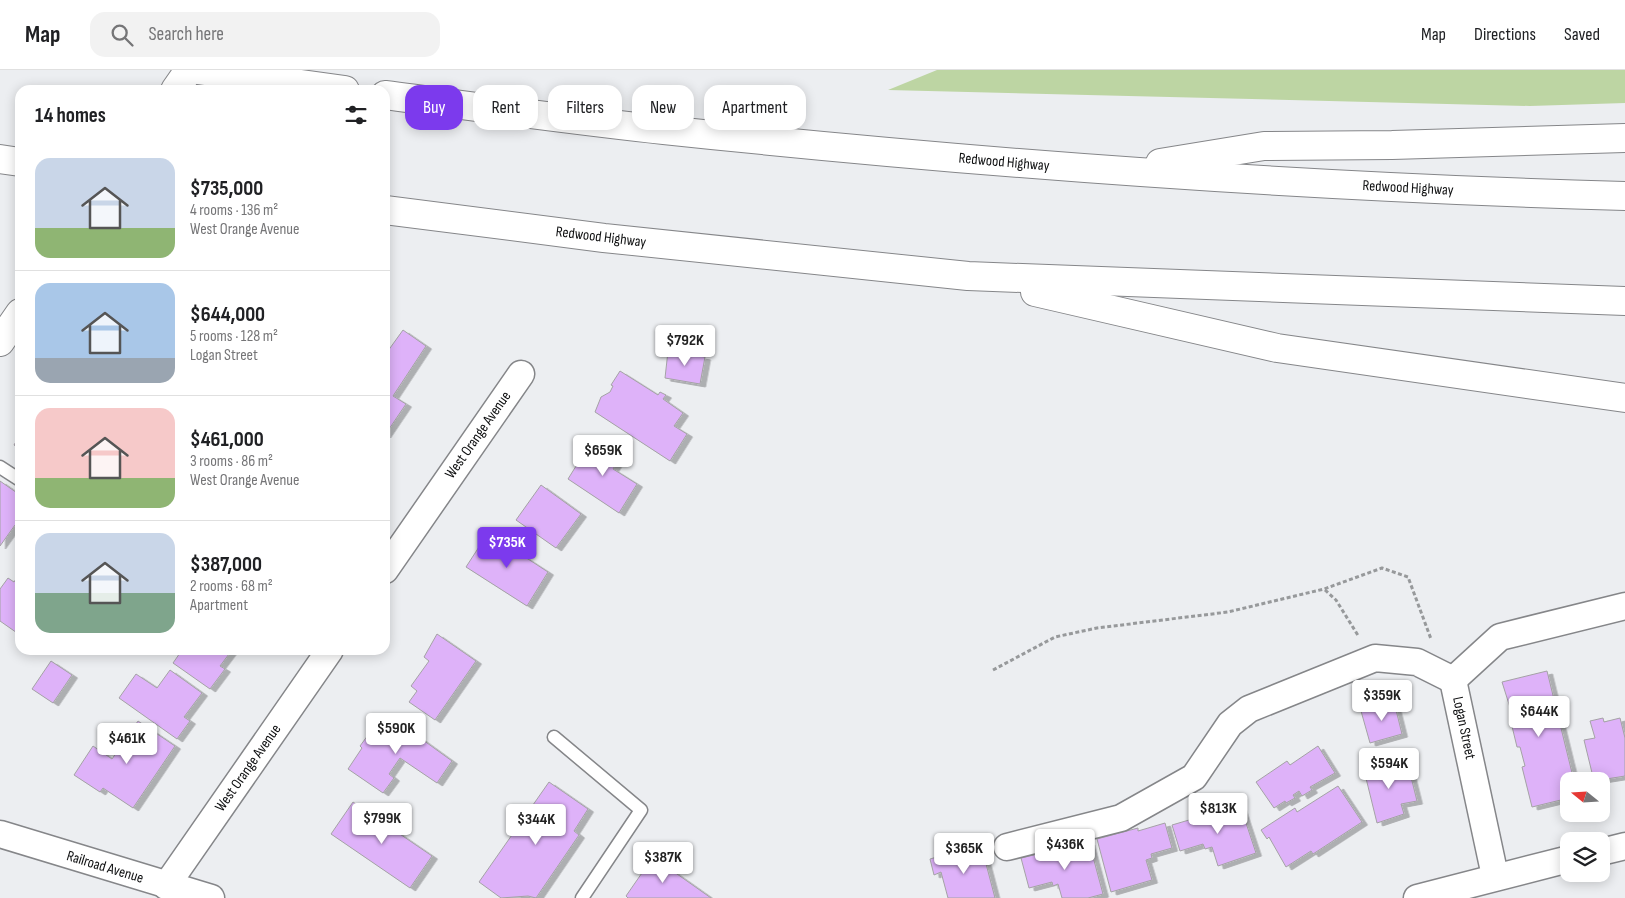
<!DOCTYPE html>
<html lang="en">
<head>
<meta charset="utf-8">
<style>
  body { margin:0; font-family:"Sofia Sans Condensed",sans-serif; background:#f2f2f2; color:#202124; height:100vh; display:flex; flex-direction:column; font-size:19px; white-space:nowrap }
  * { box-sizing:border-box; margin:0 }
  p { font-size:16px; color:#757577 }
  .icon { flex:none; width:28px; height:28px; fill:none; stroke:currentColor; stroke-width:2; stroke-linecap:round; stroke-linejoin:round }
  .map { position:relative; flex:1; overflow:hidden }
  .drawer { position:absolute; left:15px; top:15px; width:375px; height:570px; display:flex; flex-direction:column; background:#fff; border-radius:15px; box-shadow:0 2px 12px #0003 }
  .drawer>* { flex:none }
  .top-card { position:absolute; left:405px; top:15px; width:475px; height:45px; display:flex; gap:10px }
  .needle { width:32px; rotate:288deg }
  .controls { position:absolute; left:1560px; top:702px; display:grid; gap:10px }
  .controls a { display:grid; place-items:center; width:50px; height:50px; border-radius:10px; background:#fff; box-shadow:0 2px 12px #0003; font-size:25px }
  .price { position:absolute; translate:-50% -42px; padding:0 11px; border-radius:5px; background:#fff; color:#222; font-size:16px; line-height:32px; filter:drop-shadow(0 1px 2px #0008) }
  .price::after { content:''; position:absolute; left:50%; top:30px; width:15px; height:11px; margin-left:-8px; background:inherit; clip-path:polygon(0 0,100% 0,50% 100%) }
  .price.on { background:#7c3aed; color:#fff }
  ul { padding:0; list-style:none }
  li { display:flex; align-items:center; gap:15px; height:125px; padding:0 20px }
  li+li { border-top:1px solid #e0e0e0 }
  li span { display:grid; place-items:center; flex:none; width:140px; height:100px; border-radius:15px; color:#555 }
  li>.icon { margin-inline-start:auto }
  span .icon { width:60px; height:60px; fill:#fffc; stroke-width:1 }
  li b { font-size:21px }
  h2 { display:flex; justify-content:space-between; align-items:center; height:60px; padding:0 20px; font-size:21px }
  .chip { padding:0 18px; border-radius:15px; background:#fff; box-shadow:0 2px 12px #0003; font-size:18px; line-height:45px }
  .chip.on { background:#7c3aed; color:#fff }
  header { display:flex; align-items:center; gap:30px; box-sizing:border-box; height:70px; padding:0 25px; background:#fff; border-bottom:1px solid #e0e0e0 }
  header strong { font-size:24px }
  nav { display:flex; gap:28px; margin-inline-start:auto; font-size:18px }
  .search { width:350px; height:45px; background:#f2f2f2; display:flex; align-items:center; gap:12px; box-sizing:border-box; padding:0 18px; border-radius:15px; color:#757577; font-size:19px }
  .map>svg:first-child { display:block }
  .green { fill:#bdd5a3 }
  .building { fill:#deb2f9; stroke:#a4a2a5; filter:url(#shadow) }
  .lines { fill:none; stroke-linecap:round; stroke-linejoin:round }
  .lane-casing { stroke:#858689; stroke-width:15 }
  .street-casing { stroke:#858689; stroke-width:29 }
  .secondary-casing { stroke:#858689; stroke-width:30 }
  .highway-casing { stroke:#858689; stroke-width:30 }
  .path { stroke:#97999b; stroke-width:3; stroke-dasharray:4 2.5; stroke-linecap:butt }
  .lane { stroke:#fff; stroke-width:12 }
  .street { stroke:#fff; stroke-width:26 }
  .secondary { stroke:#fff; stroke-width:28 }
  .highway { stroke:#fff; stroke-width:28 }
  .labels { text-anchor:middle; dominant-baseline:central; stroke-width:4.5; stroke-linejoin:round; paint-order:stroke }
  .street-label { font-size:15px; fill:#0d0e0f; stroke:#fff }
</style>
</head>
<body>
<header>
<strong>Map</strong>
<div class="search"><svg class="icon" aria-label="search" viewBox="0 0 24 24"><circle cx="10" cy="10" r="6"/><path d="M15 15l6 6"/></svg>Search here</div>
<nav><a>Map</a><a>Directions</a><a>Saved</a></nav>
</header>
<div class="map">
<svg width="1625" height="828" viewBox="0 0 1625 828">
  <defs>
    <filter id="shadow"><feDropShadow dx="5.5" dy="3" stdDeviation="0" flood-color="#0004"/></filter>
  </defs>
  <rect width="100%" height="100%" fill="#eceef1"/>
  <polygon class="green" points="937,0 1625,0 1625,33 1530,36 888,20"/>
  <g class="building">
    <polygon points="403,260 426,276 393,326 406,334 385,365 385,285"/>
    <polygon points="668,281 705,287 700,314 665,308"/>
    <polygon points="620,301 658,325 660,322 666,325 663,329 683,343 674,356 687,364 670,391 595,342 601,327 610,322 613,316 611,315"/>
    <polygon points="20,365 20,379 14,375"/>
    <polygon points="598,371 621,386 613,399 637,414 619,443 568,409 586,380 590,383"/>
    <polygon points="0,411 20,425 20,459 15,455 0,476"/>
    <polygon points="541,415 581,444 556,478 516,450"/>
    <polygon points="488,463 548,502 527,536 466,497"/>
    <polygon points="20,503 20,565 0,551 0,519 8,508 14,512"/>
    <polygon points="437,564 476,591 435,650 409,632 417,621 411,616 429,591 424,587"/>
    <polygon points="182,580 232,580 220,596 225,599 210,619 173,593"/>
    <polygon points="51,591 72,605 53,633 32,619"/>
    <polygon points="170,600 202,623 184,647 190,651 177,669 119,628 136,604 157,618"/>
    <polygon points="1547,601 1574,711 1569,711 1569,728 1532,737 1522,697 1525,696 1520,677 1517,677 1510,648 1513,647 1502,612"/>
    <polygon points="1394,632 1402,664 1370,673 1361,641"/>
    <polygon points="387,644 452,691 437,713 400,688 389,704 394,708 383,723 348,699 362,678 360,676 371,661 374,663"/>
    <polygon points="1603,648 1604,652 1620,648 1625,668 1625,706 1594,711 1584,670 1595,668 1590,651"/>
    <polygon points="138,651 175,676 133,738 103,718 100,722 74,705 93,676 112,689"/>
    <polygon points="1318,676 1335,703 1310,717 1312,720 1302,726 1299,721 1293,725 1295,728 1286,733 1285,731 1274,738 1256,712 1287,691 1290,695"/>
    <polygon points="1390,690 1392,700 1401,697 1403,705 1410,703 1417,731 1401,734 1404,744 1377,753 1363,696"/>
    <polygon points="549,712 588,739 574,761 579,765 536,828 528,826 501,828 479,812"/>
    <polygon points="1338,716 1362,752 1313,784 1311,781 1286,797 1269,767 1267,769 1261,760 1295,738 1297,742"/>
    <polygon points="353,732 432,786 410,818 331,764"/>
    <polygon points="1240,735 1256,783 1218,796 1212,777 1205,779 1203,774 1180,781 1172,755"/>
    <polygon points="1165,753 1172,778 1151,784 1152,788 1146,790 1152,810 1111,822 1097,769 1138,758 1138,761"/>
    <polygon points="1089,772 1103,824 1088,828 1062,828 1058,814 1053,816 1052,812 1029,818 1021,788"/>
    <polygon points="975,776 980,792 985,790 995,828 948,828 941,802 934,805 930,789"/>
    <polygon points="653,787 711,828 628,828 626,826"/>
  </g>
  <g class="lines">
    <g class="lane-casing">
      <g id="lane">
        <polyline points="0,397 20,410"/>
        <polyline points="554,667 641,740 582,828"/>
      </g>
    </g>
    <g class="street-casing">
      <g id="street">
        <polyline points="385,500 521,304"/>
        <polyline points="1453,610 1495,806"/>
        <polyline points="1453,610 1500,567 1625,536"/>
        <polyline points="0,764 211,828"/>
        <polyline points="1007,777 1121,748 1194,707 1230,654 1249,639 1375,588 1417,592 1453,610"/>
        <polyline points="1601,782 1625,776"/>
        <polyline points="166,816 330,580"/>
        <polyline points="1417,828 1569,789"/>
      </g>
    </g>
    <g class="secondary-casing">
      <g id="secondary">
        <polyline points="175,20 189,0"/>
        <polyline points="0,272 20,243"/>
      </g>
    </g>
    <g class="highway-casing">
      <g id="highway">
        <polyline points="197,0 345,20"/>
        <path d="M385 25C478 37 571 50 664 60 984 94 1304 117 1625 126"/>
        <polyline points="0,89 20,92"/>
        <polyline points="1160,93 1264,76 1392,75 1625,68"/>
        <polyline points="385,140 604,168 968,206 1625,231"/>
        <polyline points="1035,222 1277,278 1625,328"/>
      </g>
    </g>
    <g class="path">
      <polyline points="1325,520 1336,530 1359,567"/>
      <polyline points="993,600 1055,567 1097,558 1228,542 1324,519 1382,498 1408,507 1431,569"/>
    </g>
    <use href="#lane" class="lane"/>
    <use href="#street" class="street"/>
    <use href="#secondary" class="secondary"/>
    <use href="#highway" class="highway"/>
  </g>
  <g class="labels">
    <g class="street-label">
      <text transform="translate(1004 92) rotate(5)">Redwood Highway</text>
      <text transform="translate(1408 118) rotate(3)">Redwood Highway</text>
      <text transform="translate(601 167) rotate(7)">Redwood Highway</text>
      <text transform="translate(478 365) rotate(-55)">West Orange Avenue</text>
      <text transform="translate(1464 658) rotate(78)">Logan Street</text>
      <text transform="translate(248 698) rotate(-55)">West Orange Avenue</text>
      <text transform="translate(105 797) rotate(17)">Railroad Avenue</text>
    </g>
  </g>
</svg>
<div class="controls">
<a><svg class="needle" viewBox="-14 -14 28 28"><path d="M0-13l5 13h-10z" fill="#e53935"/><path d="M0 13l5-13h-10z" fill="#757577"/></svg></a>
<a><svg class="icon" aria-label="layers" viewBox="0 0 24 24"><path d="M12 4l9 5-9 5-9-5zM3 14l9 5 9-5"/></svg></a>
</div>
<b class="price" style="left:685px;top:297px">$792K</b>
<b class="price" style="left:603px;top:407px">$659K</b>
<b class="price on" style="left:507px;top:499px">$735K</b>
<b class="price" style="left:1382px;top:652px">$359K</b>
<b class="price" style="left:1539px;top:668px">$644K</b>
<b class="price" style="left:396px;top:685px">$590K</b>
<b class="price" style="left:127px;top:695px">$461K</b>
<b class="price" style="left:1389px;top:720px">$594K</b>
<b class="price" style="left:1218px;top:765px">$813K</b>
<b class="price" style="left:382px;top:775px">$799K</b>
<b class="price" style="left:536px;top:776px">$344K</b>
<b class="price" style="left:1065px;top:801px">$436K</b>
<b class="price" style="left:964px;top:805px">$365K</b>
<b class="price" style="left:663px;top:814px">$387K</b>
<div class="top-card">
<a class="chip on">Buy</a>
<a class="chip">Rent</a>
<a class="chip">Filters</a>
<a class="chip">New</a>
<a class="chip">Apartment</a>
</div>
<section class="drawer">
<h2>14 homes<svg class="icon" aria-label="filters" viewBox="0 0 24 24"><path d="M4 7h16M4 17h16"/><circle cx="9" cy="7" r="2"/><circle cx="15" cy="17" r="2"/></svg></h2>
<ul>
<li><span style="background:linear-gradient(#c9d6e8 70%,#8fb573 0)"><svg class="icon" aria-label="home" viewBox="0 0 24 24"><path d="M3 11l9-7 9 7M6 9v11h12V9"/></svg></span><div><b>$735,000</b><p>4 rooms · 136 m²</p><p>West Orange Avenue</p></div></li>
<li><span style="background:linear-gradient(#a9c7e8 75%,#9aa5b1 0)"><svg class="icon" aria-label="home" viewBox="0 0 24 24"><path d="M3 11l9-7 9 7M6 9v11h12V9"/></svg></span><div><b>$644,000</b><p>5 rooms · 128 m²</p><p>Logan Street</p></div></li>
<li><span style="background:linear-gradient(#f6c9c9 70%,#8fb573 0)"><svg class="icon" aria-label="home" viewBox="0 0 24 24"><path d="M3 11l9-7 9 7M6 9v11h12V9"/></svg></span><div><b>$461,000</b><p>3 rooms · 86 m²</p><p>West Orange Avenue</p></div></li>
<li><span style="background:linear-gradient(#c9d6e8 60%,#7fa58c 0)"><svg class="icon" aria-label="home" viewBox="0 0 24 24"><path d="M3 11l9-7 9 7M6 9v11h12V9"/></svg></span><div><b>$387,000</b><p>2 rooms · 68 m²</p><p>Apartment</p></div></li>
</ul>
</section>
</div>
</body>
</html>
